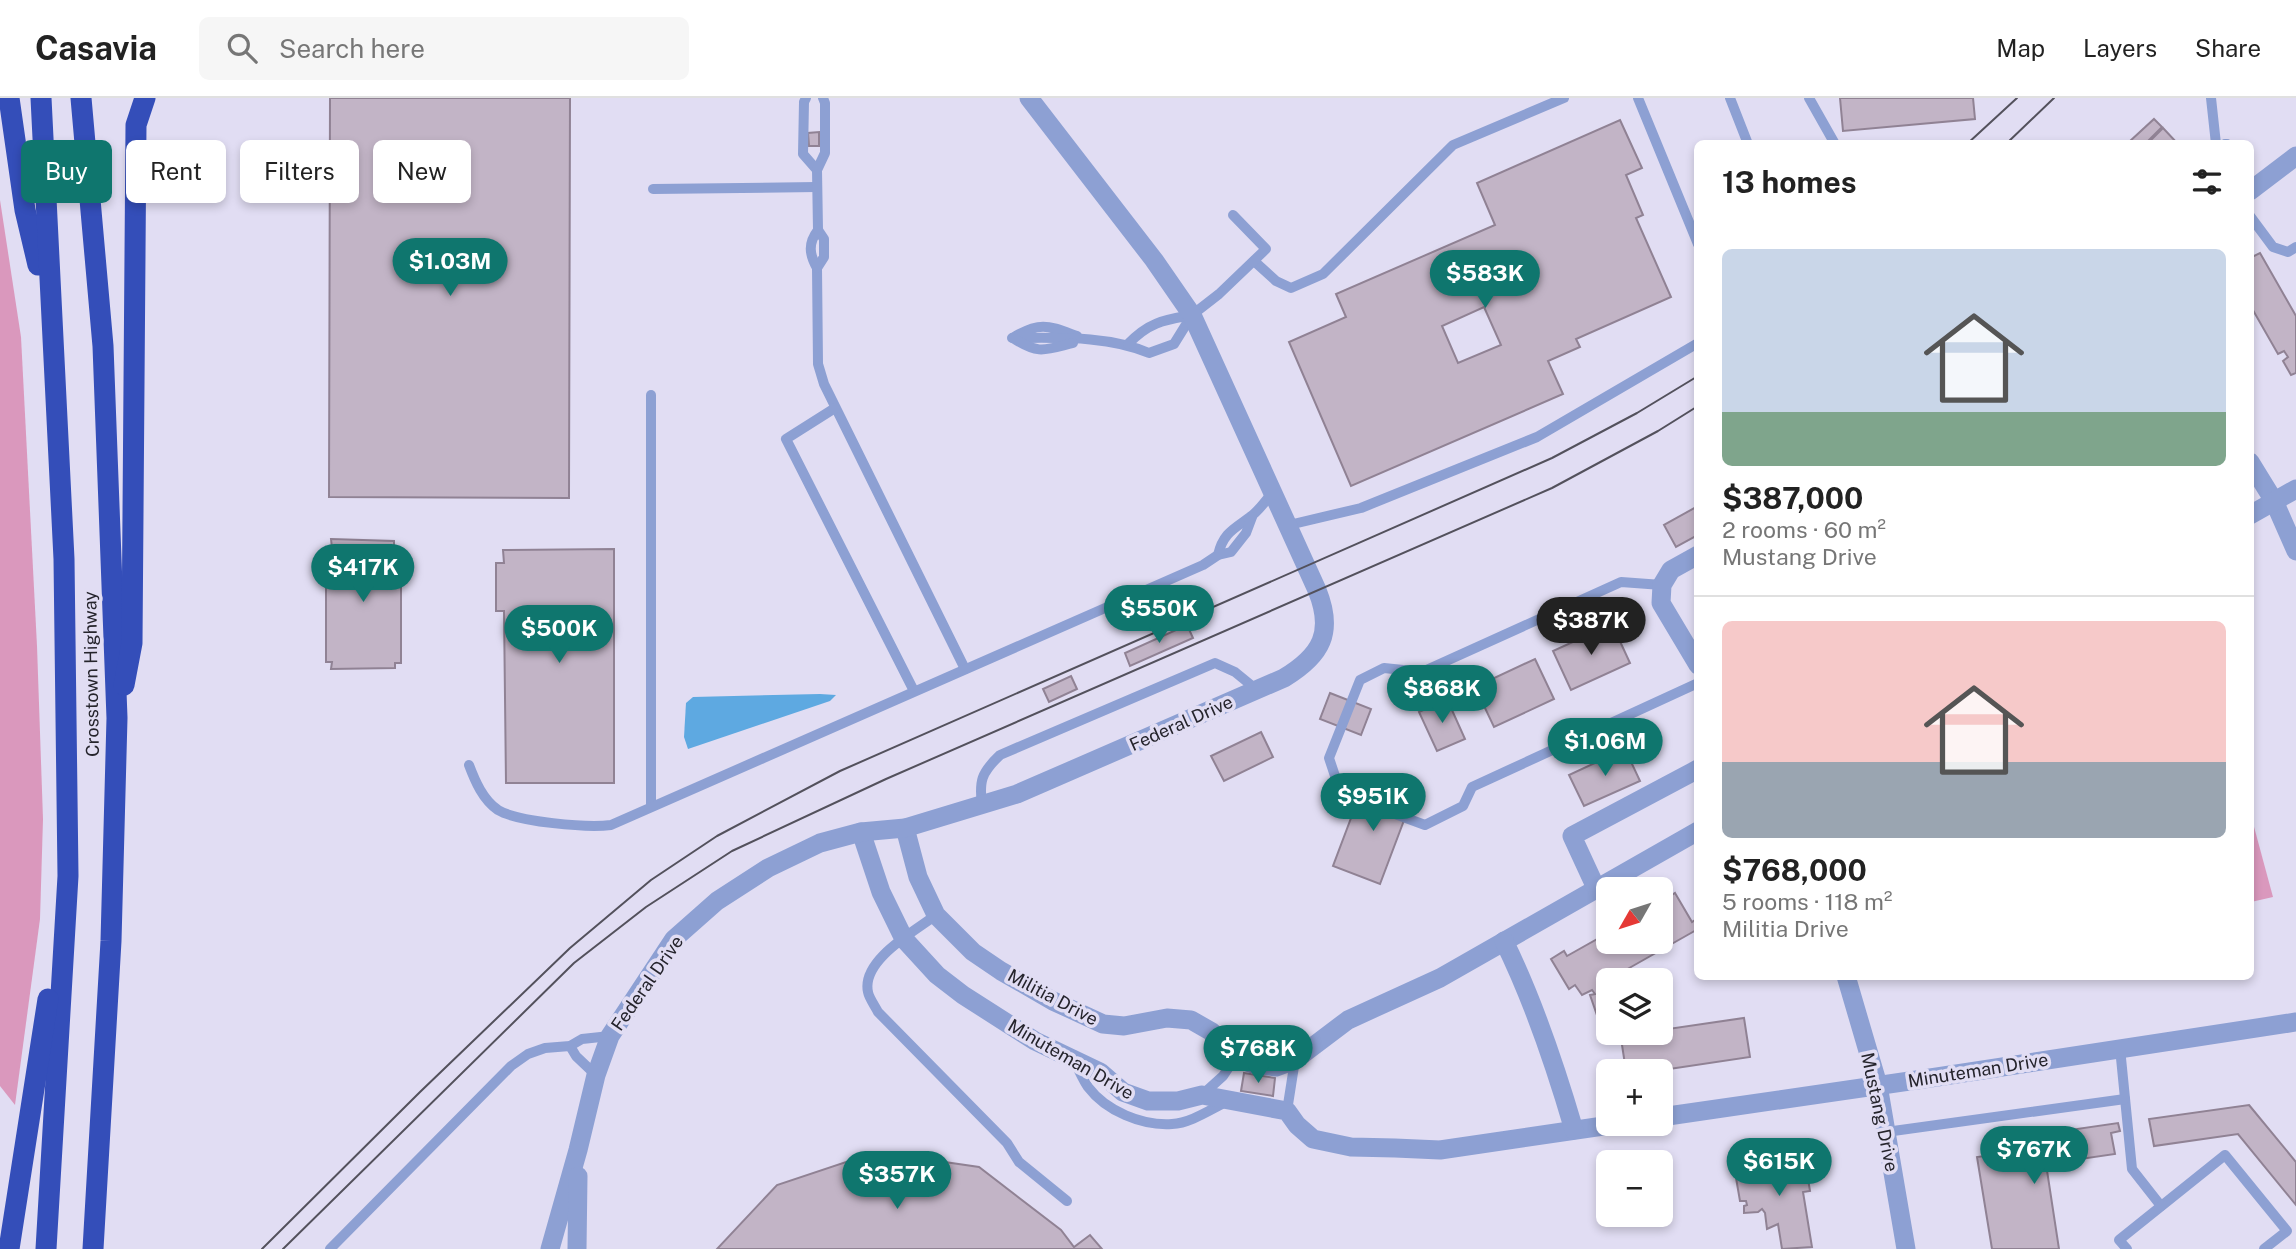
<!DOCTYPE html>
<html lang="en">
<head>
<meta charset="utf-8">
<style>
  body { margin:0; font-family:"Public Sans",sans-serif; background:#f6f6f6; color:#222; height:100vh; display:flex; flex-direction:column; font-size:26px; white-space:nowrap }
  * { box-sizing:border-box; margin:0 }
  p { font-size:23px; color:#767676 }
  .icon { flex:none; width:38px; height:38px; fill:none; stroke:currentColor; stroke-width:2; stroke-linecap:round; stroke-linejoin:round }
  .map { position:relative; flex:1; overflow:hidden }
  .drawer { position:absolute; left:1694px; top:42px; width:560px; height:840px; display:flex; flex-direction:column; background:#fff; border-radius:10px; box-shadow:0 4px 10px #0003 }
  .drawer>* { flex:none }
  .top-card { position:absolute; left:21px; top:42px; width:665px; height:63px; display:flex; gap:14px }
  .needle { width:46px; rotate:231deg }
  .controls { position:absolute; left:1596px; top:779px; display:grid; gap:14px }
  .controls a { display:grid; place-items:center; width:77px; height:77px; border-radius:10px; background:#fff; box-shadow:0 4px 10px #0003; font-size:35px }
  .price { position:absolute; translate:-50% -60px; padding:0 16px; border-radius:24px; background:#0f766e; color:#fff; font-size:23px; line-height:46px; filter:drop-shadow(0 2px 4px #0008) }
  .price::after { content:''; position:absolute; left:50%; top:42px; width:21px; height:16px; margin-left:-10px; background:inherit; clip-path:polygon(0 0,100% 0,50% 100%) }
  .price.active { background:#222; color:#fff }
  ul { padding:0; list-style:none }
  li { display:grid; align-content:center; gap:14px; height:371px; padding:0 28px }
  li+li { border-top:2px solid #e0e0e0 }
  li span { display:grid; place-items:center; height:217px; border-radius:10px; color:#555 }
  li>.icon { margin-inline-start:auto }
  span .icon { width:126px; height:126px; fill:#fffc; stroke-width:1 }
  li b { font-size:30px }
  h2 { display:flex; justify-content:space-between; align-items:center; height:84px; padding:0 28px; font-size:30px }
  .tag { padding:0 24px; border-radius:10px; background:#fff; box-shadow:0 4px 10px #0003; font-size:24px; line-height:63px }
  .tag.active { background:#0f766e; color:#fff }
  header { display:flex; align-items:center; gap:42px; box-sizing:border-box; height:98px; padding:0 35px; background:#fff; border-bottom:2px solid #e0e0e0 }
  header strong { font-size:33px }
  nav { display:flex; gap:38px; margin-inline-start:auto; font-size:24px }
  .search { width:490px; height:63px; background:#f6f6f6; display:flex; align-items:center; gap:18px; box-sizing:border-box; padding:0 24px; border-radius:10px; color:#767676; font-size:26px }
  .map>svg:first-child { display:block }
  .green { fill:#da98bd }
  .water { fill:#5ea9e1 }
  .building { fill:#c2b4c6; stroke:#908294; stroke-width:2; fill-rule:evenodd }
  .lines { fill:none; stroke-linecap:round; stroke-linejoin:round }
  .service { stroke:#8da0d3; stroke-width:10 }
  .minor { stroke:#8da0d3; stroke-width:19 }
  .tertiary { stroke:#8da0d3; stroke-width:19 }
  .motorway { stroke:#344eb9; stroke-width:21 }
  .tram { stroke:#53515c; stroke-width:2 }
  .labels { text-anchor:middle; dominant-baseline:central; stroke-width:7; stroke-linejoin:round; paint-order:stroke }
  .street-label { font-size:18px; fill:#25242c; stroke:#e1ddf3 }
</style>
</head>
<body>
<header>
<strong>Casavia</strong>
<div class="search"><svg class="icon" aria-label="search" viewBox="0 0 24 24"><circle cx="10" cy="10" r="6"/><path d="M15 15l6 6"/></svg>Search here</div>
<nav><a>Map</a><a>Layers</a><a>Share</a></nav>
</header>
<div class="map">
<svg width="2296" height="1151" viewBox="0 0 2296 1151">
  <rect width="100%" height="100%" fill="#e1ddf3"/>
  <g class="green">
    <polygon points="0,102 21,239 37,548 43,721 40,821 15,1007 0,988"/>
    <polygon points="2250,714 2273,799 2251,804 2250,804"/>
  </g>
  <polygon class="water" points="820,596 836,597 830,603 688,651 684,639 686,605 693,599"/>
  <g class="building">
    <polygon points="330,0 570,0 569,400 329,399"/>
    <polygon points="1840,0 1973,0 1975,21 1843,33"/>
    <polygon points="2154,21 2162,29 2145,46 2130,46 2129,44"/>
    <path d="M1620 22 1642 70 1626 77 1643 117 1636 120 1671 199 1576 241 1580 249 1548 263 1563 296 1351 388 1289 244 1346 219 1336 196 1495 127 1477 85ZM1484 209 1501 247 1458 265 1442 228Z"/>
    <polygon points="2163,30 2178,46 2147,46"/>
    <polygon points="819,34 819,48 809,48 808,35"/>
    <polygon points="2260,155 2296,218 2296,275 2291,277 2283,263 2288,259 2284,253 2278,256 2250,207 2250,160"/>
    <polygon points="1698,408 1698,437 1676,449 1664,427"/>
    <polygon points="331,441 394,443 394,450 401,450 401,565 395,565 395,570 331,571 332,564 326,564 326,449 332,450"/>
    <polygon points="614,451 614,685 506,685 504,513 496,513 496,465 504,465 503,452"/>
    <polygon points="1612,526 1630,565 1571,592 1553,553"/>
    <polygon points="1187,527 1193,540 1130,568 1125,555"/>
    <polygon points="1535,561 1554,601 1494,629 1475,589"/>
    <polygon points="1071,578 1077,591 1049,604 1043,591"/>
    <polygon points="1330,595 1371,611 1361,637 1320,621"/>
    <polygon points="1447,601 1465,641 1437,653 1419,614"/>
    <polygon points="1261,634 1273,659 1224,683 1211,658"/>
    <polygon points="1625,651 1640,683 1584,708 1569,677"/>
    <polygon points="1365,683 1412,701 1380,786 1333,768"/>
    <polygon points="1675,795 1692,824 1698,820 1698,831 1624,873 1630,882 1608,882 1608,934 1615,934 1609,937 1599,923 1590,897 1595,896 1592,892 1582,897 1575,887 1569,891 1551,861 1564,853 1567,858 1608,835 1608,844 1661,844 1661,804"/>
    <polygon points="1744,920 1750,959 1656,973 1626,973 1620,934 1661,934 1661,932"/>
    <polygon points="1244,975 1275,980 1273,998 1241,993"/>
    <polygon points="2249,1007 2296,1064 2296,1107 2238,1036 2154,1048 2149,1021"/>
    <polygon points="2118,1025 2120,1033 2111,1035 2115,1056 2046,1066 2059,1151 1992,1151 1977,1059 2043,1050 2042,1036"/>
    <polygon points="876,1054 979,1069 1061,1132 1074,1149 1090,1137 1102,1151 717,1151 777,1087"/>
    <polygon points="1804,1057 1810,1093 1803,1094 1812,1149 1782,1151 1778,1126 1767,1131 1765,1115 1762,1111 1758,1114 1744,1115 1744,1108 1747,1107 1746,1103 1740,1103 1735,1074 1769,1070 1769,1063"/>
  </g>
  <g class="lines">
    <g class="service">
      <polyline points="806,0 804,4 803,56 817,72"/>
      <polyline points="1638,0 1698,146"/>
      <polyline points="1730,0 1748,46"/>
      <polyline points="1809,0 1835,46"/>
      <polyline points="2211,0 2216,46"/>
      <polyline points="2225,46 2227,46"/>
      <polyline points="653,91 817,89"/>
      <polyline points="2250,118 2273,149 2288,154 2296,149"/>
      <path d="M818 132C808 145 809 156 817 170L818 266 824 286 965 571"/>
      <polyline points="1254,163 1276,183 1291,190 1323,176 1453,47 1564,0"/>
      <polyline points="817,170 824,159 824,141 818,132 817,72 825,55 825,5 823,0"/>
      <path d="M1014 239C1041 223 1049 228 1077 238"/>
      <path d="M1012 240C1057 240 1107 237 1149 255L1174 246 1192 217 1219 196 1266 151 1233 117"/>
      <path d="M1013 240C1039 257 1045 252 1073 245"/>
      <path d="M1128 246C1149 224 1164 222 1192 217"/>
      <polyline points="651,297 651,708"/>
      <polyline points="835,310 786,341 914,593"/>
      <polyline points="1289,427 1361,410 1537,339 1698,245"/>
      <path d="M1218 457C1223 435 1234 431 1250 419 1259 413 1266 402 1273 394"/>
      <polyline points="1662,487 1621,484 1422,574 1384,570 1360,582 1329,660 1341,696 1425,727 1463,708 1472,689 1698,585"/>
      <path d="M469 667C475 683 483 702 498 712 518 724 587 730 611 727L1203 467 1218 457 1231 454 1246 435 1252 419"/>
      <path d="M982 708C979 683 981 675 1000 657L1215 565 1235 574 1257 592"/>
      <path d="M936 817C915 833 861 862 868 894 869 900 875 908 878 914L1007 1045 1019 1064 1067 1103"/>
      <polyline points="570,948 576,958 596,977"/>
      <polyline points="2120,950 2132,1071 2161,1108"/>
      <path d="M1075 965C1079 972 1083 982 1088 989 1106 1013 1142 1028 1172 1026 1191 1025 1211 1011 1228 1003"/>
      <polyline points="1202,997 1223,978 1235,960"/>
      <polyline points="1287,1013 1295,962"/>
      <polyline points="1886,1034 2125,1001"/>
      <polyline points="330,1151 511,968 528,956 545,950 570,948 582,941 610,938"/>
      <polyline points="2127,1151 2119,1142 2225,1057 2287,1133 2264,1151"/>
    </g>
    <g class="minor">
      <polyline points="2250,93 2296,58"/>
      <polyline points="2250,364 2274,403 2296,453"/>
      <polyline points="2250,417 2296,391"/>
      <polyline points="1698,457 1671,472 1662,487 1661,505 1698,567"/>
      <polyline points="905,730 918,779 936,817 973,854 1001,873 1053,903 1103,926 1124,928 1167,920 1191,922 1212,934 1235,960 1253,966 1276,969 1295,962 1348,922 1440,880 1698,733"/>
      <polyline points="861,734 881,794 904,841 937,877 963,897 1035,943 1100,974 1123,994 1148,1003 1178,1003 1202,997 1287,1013 1297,1027 1313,1041 1351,1049 1395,1050 1440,1052 1617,1026"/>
      <polyline points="1596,790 1572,738 1698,671"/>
      <path d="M1504 843C1534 904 1555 967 1574 1032"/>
      <polyline points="1846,878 1878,987 1906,1151"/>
      <polyline points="1661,1019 1937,979 2296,924"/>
    </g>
    <g class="tertiary">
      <path d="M550 1151 578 1052 596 977 610 938 674 841 717 803 768 770 820 745 861 734 905 730 1017 696 1284 580C1322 557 1334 534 1317 492L1192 217 1154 162 1029 0"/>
      <polyline points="577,1151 578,1078"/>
    </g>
    <g class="motorway">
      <polyline points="9,0 25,112 38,167"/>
      <polyline points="41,0 64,461 68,778 46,1151"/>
      <polyline points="81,0 103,248 117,620 111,843 93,1151"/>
      <polyline points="124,587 132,545 136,27 145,0"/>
      <polyline points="9,1151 48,901"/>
    </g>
    <g class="tram">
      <polyline points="1967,46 2017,0"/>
      <polyline points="2006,46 2054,0"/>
      <polyline points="262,1151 420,994 570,850 651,782 717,738 840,673 1552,360 1637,315 1698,278"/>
      <polyline points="283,1151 574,865 646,809 732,753 886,681 1552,390 1658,333 1698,308"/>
    </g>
  </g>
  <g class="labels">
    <g class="street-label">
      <text transform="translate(91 576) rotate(-91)">Crosstown Highway</text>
      <text transform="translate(1181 625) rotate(-24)">Federal Drive</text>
      <text transform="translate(647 885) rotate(-55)">Federal Drive</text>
      <text transform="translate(1053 899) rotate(28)">Militia Drive</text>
      <text transform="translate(1071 961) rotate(30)">Minuteman Drive</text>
      <text transform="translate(1978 972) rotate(-9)">Minuteman Drive</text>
      <text transform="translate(1880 1014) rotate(78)">Mustang Drive</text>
    </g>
  </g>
</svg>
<div class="controls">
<a><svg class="needle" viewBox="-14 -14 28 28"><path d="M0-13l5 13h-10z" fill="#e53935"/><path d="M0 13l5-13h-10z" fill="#767676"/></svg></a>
<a><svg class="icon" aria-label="layers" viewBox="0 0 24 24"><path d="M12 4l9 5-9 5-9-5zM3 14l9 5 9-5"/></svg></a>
<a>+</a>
<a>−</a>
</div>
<b class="price" style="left:450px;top:200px">$1.03M</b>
<b class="price" style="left:1485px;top:212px">$583K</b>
<b class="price" style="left:363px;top:506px">$417K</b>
<b class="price" style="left:1159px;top:547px">$550K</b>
<b class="price active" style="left:1591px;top:559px">$387K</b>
<b class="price" style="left:559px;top:567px">$500K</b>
<b class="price" style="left:1442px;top:627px">$868K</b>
<b class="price" style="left:1605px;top:680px">$1.06M</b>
<b class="price" style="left:1373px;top:735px">$951K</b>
<b class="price" style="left:1258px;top:987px">$768K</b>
<b class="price" style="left:2034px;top:1088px">$767K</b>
<b class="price" style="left:1779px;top:1100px">$615K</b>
<b class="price" style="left:897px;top:1113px">$357K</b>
<div class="top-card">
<a class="tag active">Buy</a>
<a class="tag">Rent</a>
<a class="tag">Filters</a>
<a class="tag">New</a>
</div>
<section class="drawer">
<h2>13 homes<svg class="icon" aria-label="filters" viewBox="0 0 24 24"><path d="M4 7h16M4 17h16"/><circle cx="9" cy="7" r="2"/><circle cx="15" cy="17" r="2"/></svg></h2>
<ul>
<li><span style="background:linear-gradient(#c9d6e8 75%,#7fa58c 0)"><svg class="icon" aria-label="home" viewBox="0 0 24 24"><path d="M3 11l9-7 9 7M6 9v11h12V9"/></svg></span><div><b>$387,000</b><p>2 rooms · 60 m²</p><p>Mustang Drive</p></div></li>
<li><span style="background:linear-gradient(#f6c9c9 65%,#9aa5b1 0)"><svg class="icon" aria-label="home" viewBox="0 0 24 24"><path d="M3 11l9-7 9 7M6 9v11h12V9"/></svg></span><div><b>$768,000</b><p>5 rooms · 118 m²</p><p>Militia Drive</p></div></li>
</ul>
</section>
</div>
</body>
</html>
